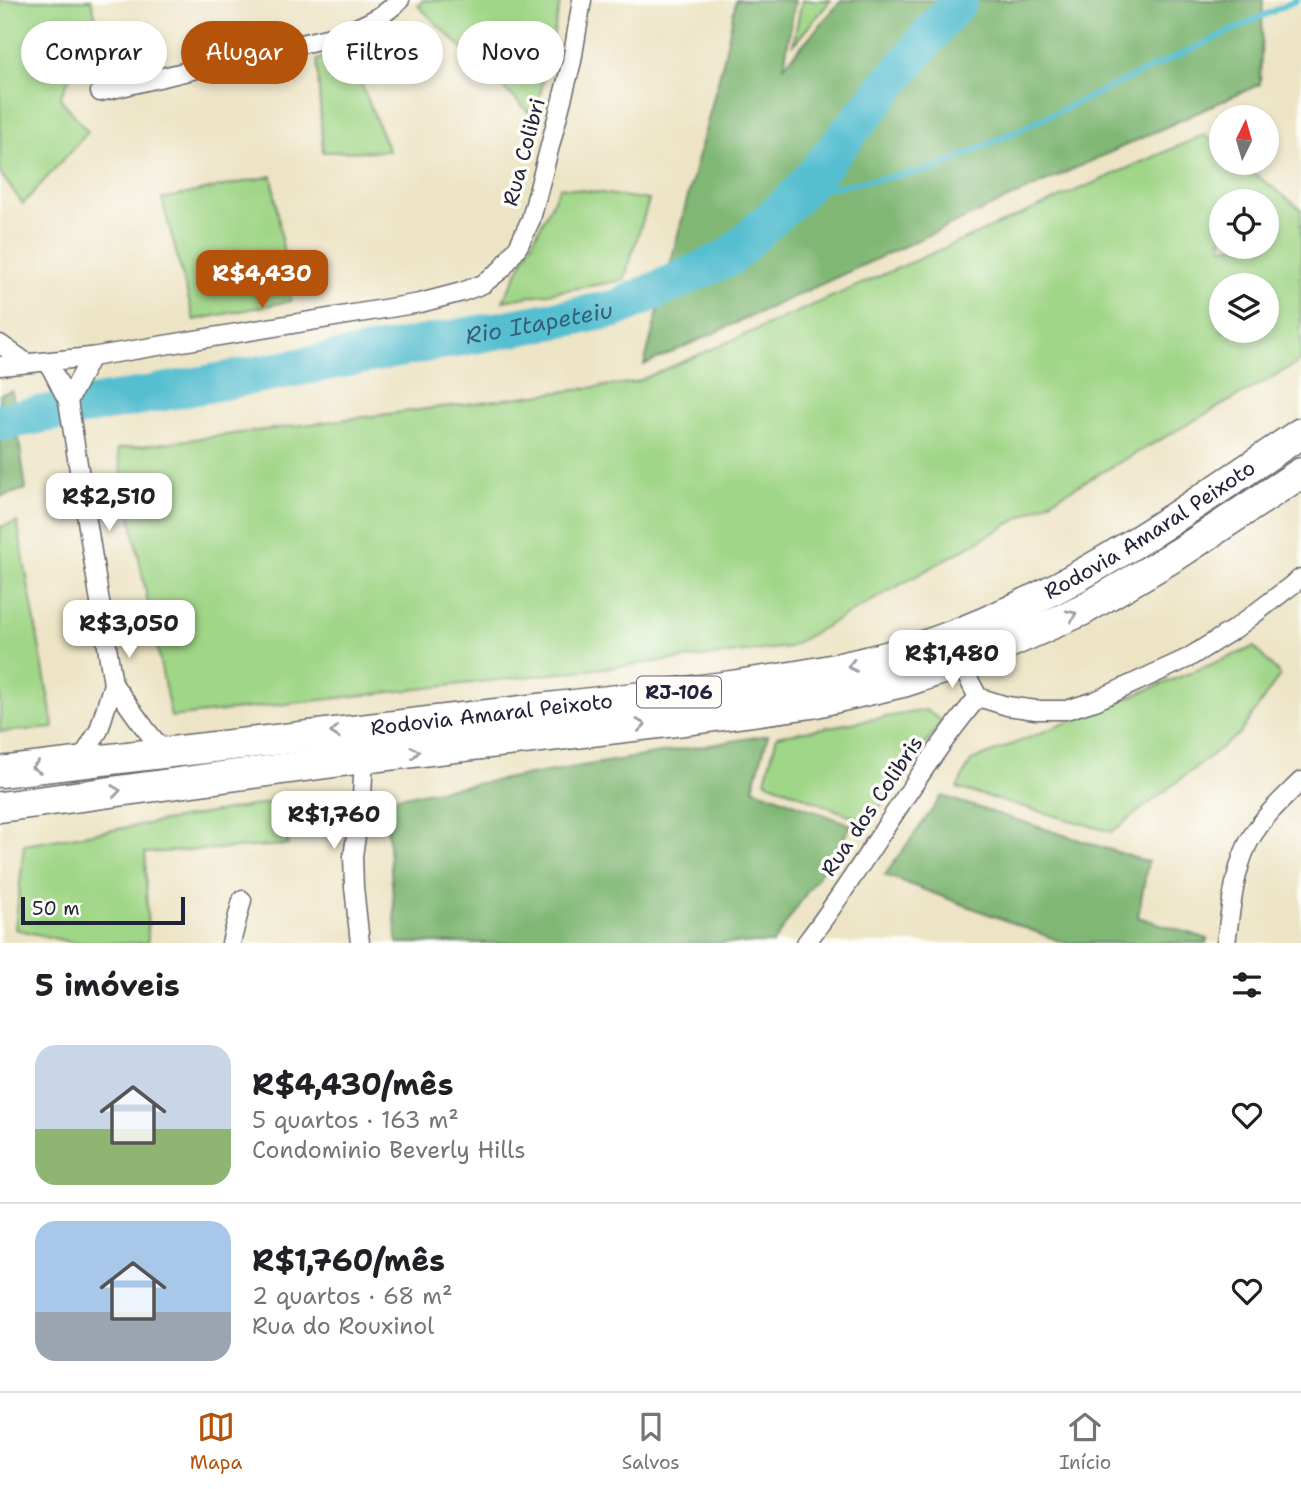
<!DOCTYPE html>
<html lang="pt">
<head>
<meta charset="utf-8">
<style>
  body { margin:0; font-family:"Shantell Sans",sans-serif; background:#f6f6f6; color:#202124; height:100vh; display:flex; flex-direction:column; font-size:26px; white-space:nowrap }
  * { box-sizing:border-box; margin:0 }
  p { font-size:23px; color:#757577 }
  .icon { flex:none; width:38px; height:38px; fill:none; stroke:currentColor; stroke-width:2; stroke-linecap:round; stroke-linejoin:round }
  .map { position:relative; height:943px; overflow:hidden }
  .details { display:flex; flex-direction:column; background:#fff; flex:1 }
  .details>* { flex:none }
  .hud { position:absolute; left:21px; top:21px; width:700px; height:63px; display:flex; gap:14px }
  .needle { width:46px; rotate:5deg }
  .tools { position:absolute; left:1209px; top:105px; display:grid; gap:14px }
  .tools a { display:grid; place-items:center; width:70px; height:70px; border-radius:50%; background:#fff; box-shadow:0 4px 10px #0003; font-size:35px }
  .scale { position:absolute; left:21px; bottom:18px; width:164px; box-sizing:border-box; padding-left:7px; border:4px solid #22223b; border-top:0; font-size:19px; line-height:24px; white-space:nowrap; color:#22223b; -webkit-text-stroke:5px #fdfcf7; paint-order:stroke }
  .price { position:absolute; translate:-50% -60px; padding:0 16px; border-radius:14px; background:#fff; color:#222; font-size:23px; line-height:46px; filter:drop-shadow(0 2px 4px #0008) }
  .price::after { content:''; position:absolute; left:50%; top:42px; width:21px; height:16px; margin-left:-10px; background:inherit; clip-path:polygon(0 0,100% 0,50% 100%) }
  .price.selected { background:#b45309; color:#fff }
  ul { padding:0; list-style:none }
  li { display:flex; align-items:center; gap:21px; height:175px; padding:0 35px }
  li+li { border-top:2px solid #e0e0e0 }
  li span { display:grid; place-items:center; flex:none; width:196px; height:140px; border-radius:21px; color:#555 }
  li>.icon { margin-inline-start:auto }
  span .icon { width:84px; height:84px; fill:#fffc; stroke-width:1 }
  li b { font-size:30px }
  h2 { display:flex; justify-content:space-between; align-items:center; height:84px; padding:0 35px; font-size:30px }
  .tag { padding:0 24px; border-radius:32px; background:#fff; box-shadow:0 4px 10px #0003; font-size:24px; line-height:63px }
  .tag.selected { background:#b45309; color:#fff }
  .dock { display:flex; justify-content:space-around; align-items:center; height:98px; border-top:2px solid #e0e0e0; background:#fff; font-size:19px; color:#757577 }
  .dock a { display:grid; justify-items:center; gap:4px }
  .dock .selected { color:#b45309 }
  .map>svg:first-child { display:block }
  .green { fill:#a0d687; stroke:#617c61; stroke-width:2; fill-rule:evenodd }
  .forest { fill:#80b774; stroke:#516c58; stroke-width:2 }
  .lines { fill:none; stroke-linecap:round; stroke-linejoin:round }
  .stream { stroke:#54bed0; stroke-width:6 }
  .river { stroke:#54bed0; stroke-width:38 }
  .minor-casing { stroke:#69666b; stroke-width:21 }
  .trunk-casing { stroke:#69666b; stroke-width:33 }
  .minor { stroke:#fff; stroke-width:18 }
  .trunk { stroke:#fff; stroke-width:30 }
  .oneway { stroke:#9c9ca7 }
  .labels { text-anchor:middle; dominant-baseline:central; stroke-width:7; stroke-linejoin:round; paint-order:stroke }
  .shield { fill:#fdfcf7; stroke:#646373; stroke-width:2 }
  .shield-label { font-size:19px; font-weight:bold; fill:#22223b }
  .street-label { font-size:21px; fill:#22223b; stroke:#fdfcf7 }
  .water-label { font-size:23px; font-style:italic; fill:#366077; stroke:#fdfcf7 }
</style>
</head>
<body>
<div class="map">
<svg width="1301" height="943" viewBox="0 0 1301 943">
  <rect width="100%" height="100%" fill="#fdfcf7"/>
  <filter id="ink" filterUnits="userSpaceOnUse"><feTurbulence type="fractalNoise" baseFrequency=".0143" numOctaves="2"/><feDisplacementMap in="SourceGraphic" scale="14" xChannelSelector="R" yChannelSelector="G"/><feConvolveMatrix kernelMatrix="1 2 1 2 8 2 1 2 1" color-interpolation-filters="sRGB"/></filter>
  <filter id="wash" filterUnits="userSpaceOnUse"><feTurbulence type="fractalNoise" baseFrequency=".00686" numOctaves="4" result="noise"/><feDisplacementMap in="SourceGraphic" scale="28" xChannelSelector="R" yChannelSelector="G"/><feGaussianBlur stdDeviation="1.57" result="paint"/><feColorMatrix in="noise" values="0 0 0 0 0 0 0 0 0 0 0 0 0 0 0 0 0 1.4 0 .05"/><feComposite in="paint" operator="in"/></filter>
  <g filter="url(#wash)">
    <rect width="100%" height="100%" fill="#ede4c5"/>
    <g class="green">
      <polygon points="0,0 91,0 105,52 74,68 60,98 88,132 23,204 0,173"/>
      <polygon points="423,0 561,0 535,118 418,6"/>
      <polygon points="802,0 831,0 793,45"/>
      <polygon points="347,49 389,151 323,152 317,60"/>
      <path d="M1204 135 1221 148 1222 163H1240L1301 209V361L789 647 171 717 117 449 636 382ZM1222 201H1267V247H1222ZM1222 285H1267V331H1222Z"/>
      <polygon points="272,176 291,301 194,320 162,199"/>
      <polygon points="560,187 649,200 624,280 503,301"/>
      <polygon points="17,522 54,728 0,732 0,527"/>
      <polygon points="1254,647 1280,675 1240,733 1112,832 957,788 971,761"/>
      <polygon points="926,710 942,721 868,823 765,781 777,736"/>
      <polygon points="286,800 288,845 145,853 148,943 74,943 15,929 24,845"/>
    </g>
    <g class="forest">
      <polygon points="736,0 795,0 784,66 842,0 1263,0 1260,84 644,365 724,58"/>
      <polygon points="12,391 26,489 0,497 0,394"/>
      <polygon points="768,735 753,788 852,825 773,943 397,943 385,799"/>
      <polygon points="942,796 1148,862 1138,917 1208,939 1207,943 1065,943 885,875"/>
    </g>
    <g class="lines">
      <polyline class="stream" points="799,193 935,169 1297,0"/>
      <path class="river" id="s1" d="M0 422 615 309 730 257 799 193 959 0"/>
    </g>
  </g>
  <g filter="url(#ink)">
    <g class="lines">
      <g class="minor-casing">
        <g id="minor">
          <path d="M100 92 339 35C362 26 382 18 400 0"/>
          <polyline points="0,344 27,363"/>
          <polyline points="48,362 68,401 113,684 99,730 80,762"/>
          <polyline points="0,366 91,357 420,303 462,292 483,284 502,269 519,245 531,219 572,61 582,0"/>
          <polyline points="68,401 91,357"/>
          <polyline points="960,663 978,697 1007,706 1036,710 1066,710 1095,701 1188,658 1236,628 1301,578"/>
          <polyline points="113,684 144,727 164,752"/>
          <polyline points="231,943 242,900"/>
          <polyline points="360,943 354,887 353,856 362,796 364,758"/>
          <path d="M806 943C867 863 914 774 978 697"/>
          <path d="M1226 943C1231 909 1234 863 1254 833 1267 813 1284 798 1301 781"/>
        </g>
      </g>
      <g class="trunk-casing">
        <g id="trunk">
          <path id="s2" d="M0 772C180 751 360 729 539 709 601 702 662 695 724 687 797 677 868 666 938 641 1070 594 1186 510 1301 433"/>
          <polyline points="0,807 364,758 692,719 812,703 903,682 960,663 995,649 1081,611 1178,554 1301,473"/>
        </g>
      </g>
      <use href="#minor" class="minor"/>
      <use href="#trunk" class="trunk"/>
    </g>
    <defs><path id="oneway-chevron" d="M-2-3.5L2.5 0L-2 3.5" fill="none" stroke-width="1.6" stroke-linecap="round" stroke-linejoin="round" transform="scale(1.75)"/></defs>
    <g class="oneway">
      <use href="#oneway-chevron" transform="translate(1072 615) rotate(-25)"/>
      <use href="#oneway-chevron" transform="translate(852 666) rotate(167)"/>
      <use href="#oneway-chevron" transform="translate(641 725) rotate(-7)"/>
      <use href="#oneway-chevron" transform="translate(335 732) rotate(174)"/>
      <use href="#oneway-chevron" transform="translate(415 752) rotate(-7)"/>
      <use href="#oneway-chevron" transform="translate(36 767) rotate(173)"/>
      <use href="#oneway-chevron" transform="translate(116 791) rotate(-8)"/>
    </g>
  </g>
  <g class="labels">
    <rect class="shield" x="637" y="676.5" width="84" height="31" rx="5"/>
    <g class="shield-label">
      <text x="679" y="692">RJ-106</text>
    </g>
    <g class="street-label">
      <text transform="translate(524 152) rotate(-75)">Rua Colibri</text>
      <text stroke="none"><textPath href="#s2" startOffset="1188">Rodovia Amaral Peixoto</textPath></text>
      <text stroke="none"><textPath href="#s2" startOffset="495">Rodovia Amaral Peixoto</textPath></text>
      <text transform="translate(872 806) rotate(-56)">Rua dos Colibris</text>
    </g>
    <g class="water-label">
      <text stroke="none"><textPath href="#s1" startOffset="548">Rio Itapeteiu</textPath></text>
    </g>
  </g>
</svg>
<div class="tools">
<a><svg class="needle" viewBox="-14 -14 28 28"><path d="M0-13l5 13h-10z" fill="#e53935"/><path d="M0 13l5-13h-10z" fill="#757577"/></svg></a>
<a><svg class="icon" aria-label="locate" viewBox="0 0 24 24"><circle cx="12" cy="12" r="6"/><path d="M12 2v4M12 18v4M2 12h4M18 12h4"/></svg></a>
<a><svg class="icon" aria-label="layers" viewBox="0 0 24 24"><path d="M12 4l9 5-9 5-9-5zM3 14l9 5 9-5"/></svg></a>
</div>
<div class="scale">50 m</div>
<b class="price selected" style="left:262px;top:310px">R$4,430</b>
<b class="price" style="left:109px;top:533px">R$2,510</b>
<b class="price" style="left:129px;top:660px">R$3,050</b>
<b class="price" style="left:952px;top:690px">R$1,480</b>
<b class="price" style="left:334px;top:851px">R$1,760</b>
<div class="hud">
<a class="tag">Comprar</a>
<a class="tag selected">Alugar</a>
<a class="tag">Filtros</a>
<a class="tag">Novo</a>
</div>
</div>
<section class="details">
<h2>5 imóveis<svg class="icon" aria-label="filters" viewBox="0 0 24 24"><path d="M4 7h16M4 17h16"/><circle cx="9" cy="7" r="2"/><circle cx="15" cy="17" r="2"/></svg></h2>
<ul>
<li><span style="background:linear-gradient(#c9d6e8 60%,#8fb573 0)"><svg class="icon" aria-label="home" viewBox="0 0 24 24"><path d="M3 11l9-7 9 7M6 9v11h12V9"/></svg></span><div><b>R$4,430/mês</b><p>5 quartos · 163 m²</p><p>Condominio Beverly Hills</p></div><svg class="icon" aria-label="heart" viewBox="0 0 24 24"><path d="M12 20l-8-8c-3-5 5-10 8-4 3-6 11-1 8 4z"/></svg></li>
<li><span style="background:linear-gradient(#a9c7e8 65%,#9aa5b1 0)"><svg class="icon" aria-label="home" viewBox="0 0 24 24"><path d="M3 11l9-7 9 7M6 9v11h12V9"/></svg></span><div><b>R$1,760/mês</b><p>2 quartos · 68 m²</p><p>Rua do Rouxinol</p></div><svg class="icon" aria-label="heart" viewBox="0 0 24 24"><path d="M12 20l-8-8c-3-5 5-10 8-4 3-6 11-1 8 4z"/></svg></li>
</ul>
</section>
<nav class="dock">
<a class="selected"><svg class="icon" aria-label="map" viewBox="0 0 24 24"><path d="M3 6l6-2 6 2 6-2v14l-6 2-6-2-6 2zM9 4v14M15 6v14"/></svg>Mapa</a>
<a><svg class="icon" aria-label="saved" viewBox="0 0 24 24"><path d="M7 4h10v16l-5-4-5 4z"/></svg>Salvos</a>
<a><svg class="icon" aria-label="home" viewBox="0 0 24 24"><path d="M3 11l9-7 9 7M6 9v11h12V9"/></svg>Início</a>
</nav>
</body>
</html>
